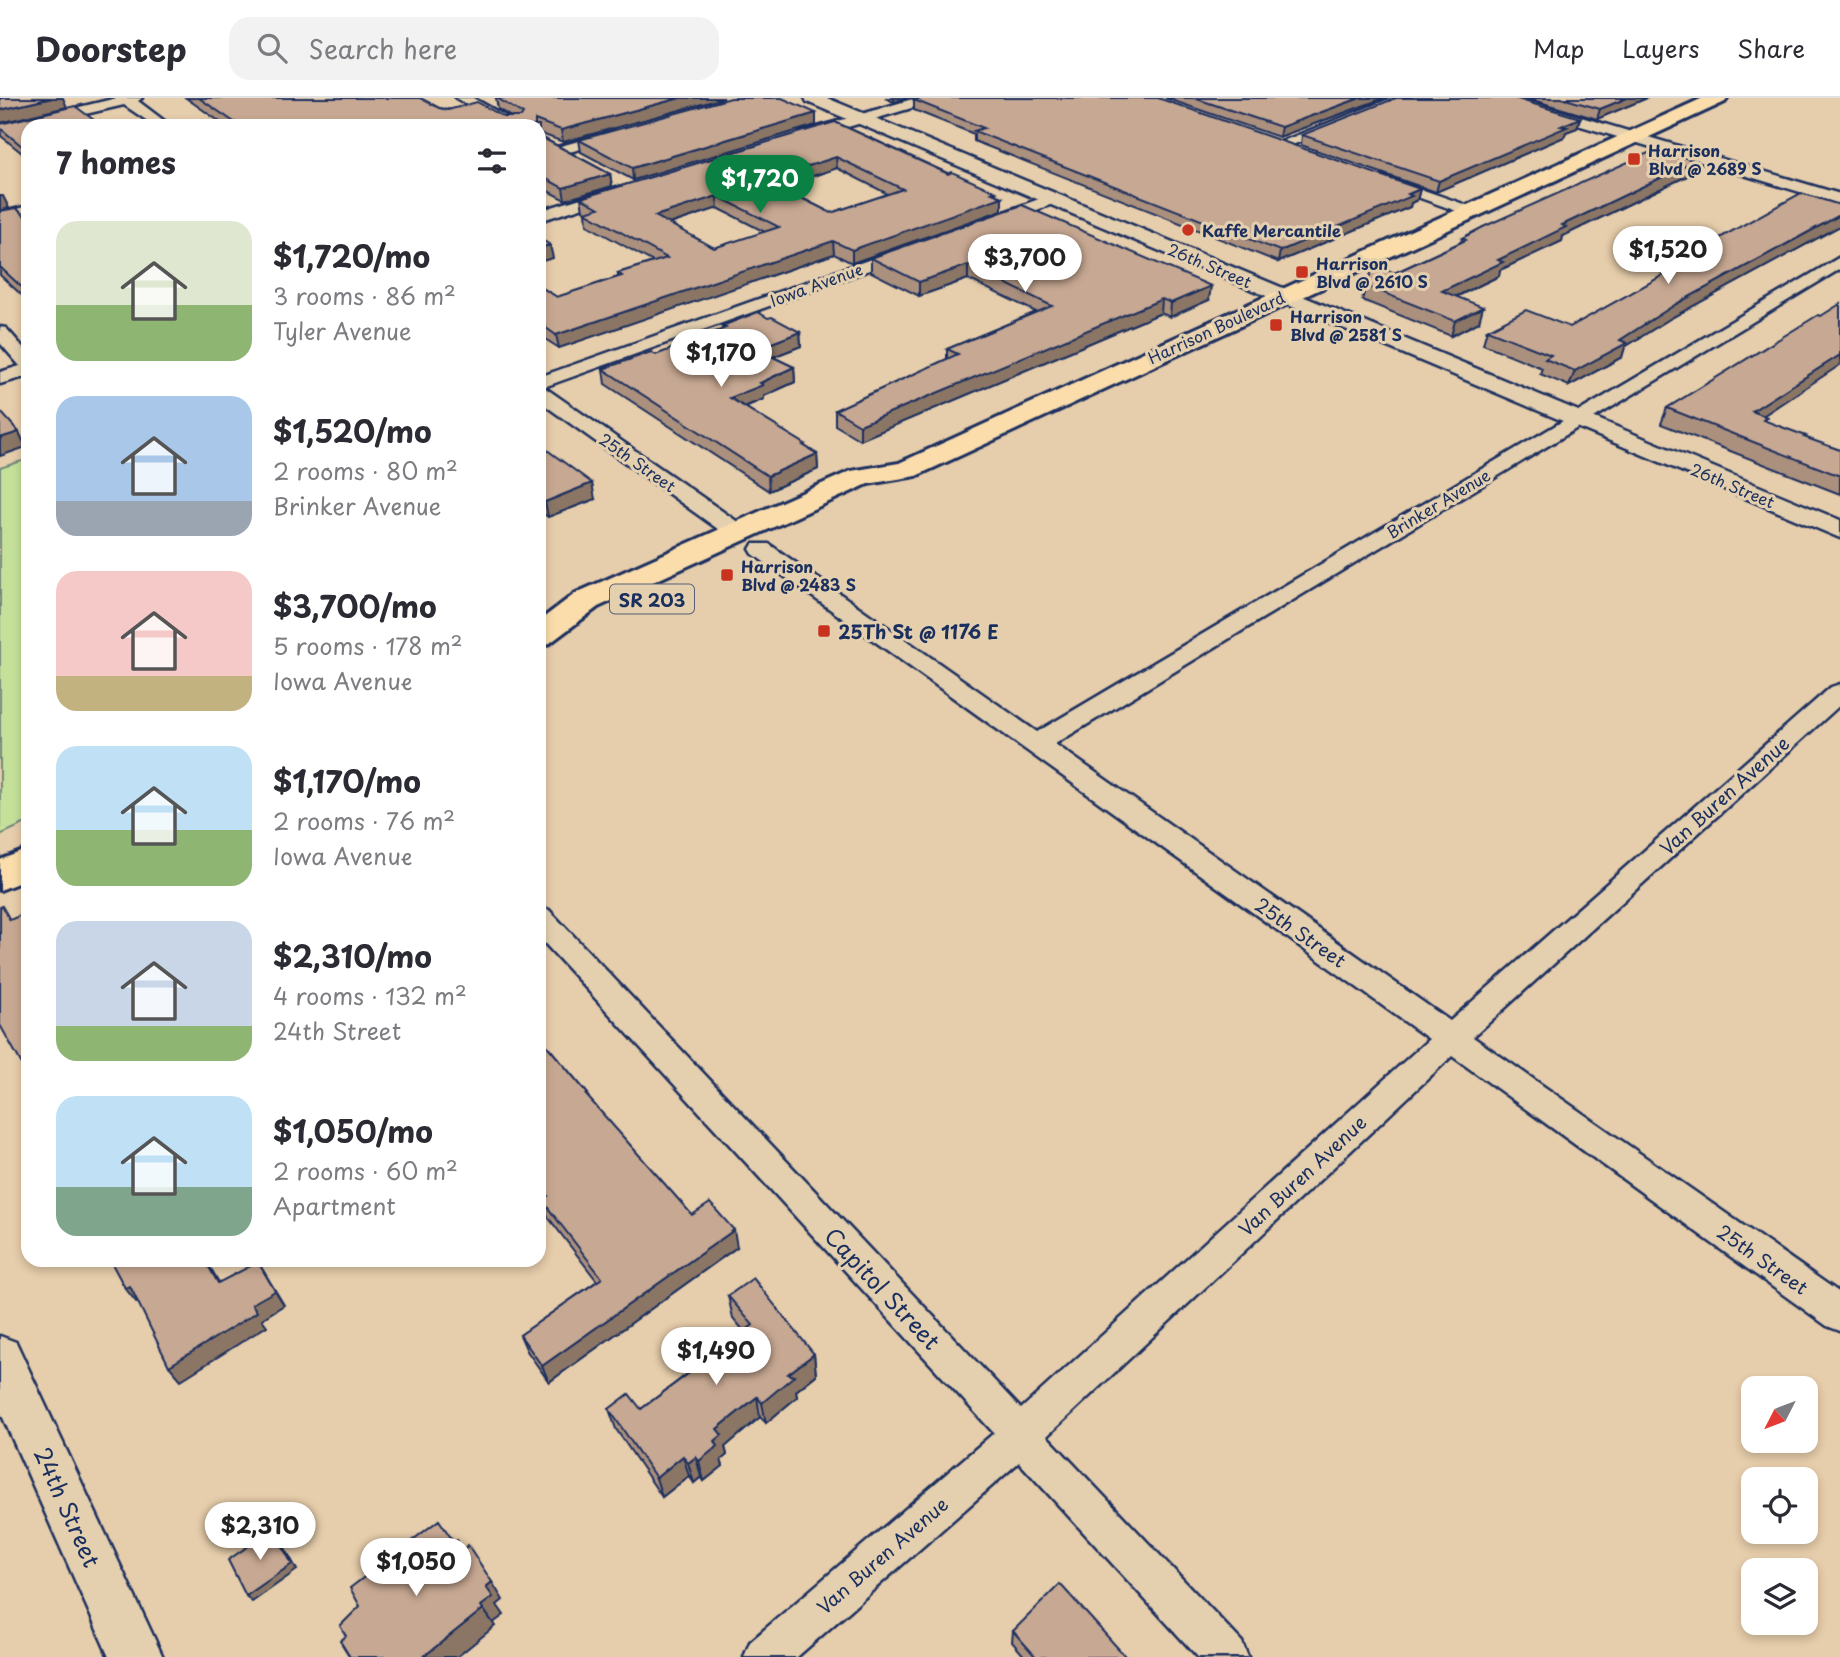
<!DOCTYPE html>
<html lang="en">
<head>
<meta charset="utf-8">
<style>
  body { margin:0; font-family:"Playpen Sans",sans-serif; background:#f2f2f3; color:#2b2b33; height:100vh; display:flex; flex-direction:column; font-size:26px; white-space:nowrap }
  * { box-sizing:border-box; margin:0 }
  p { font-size:23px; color:#7c7c81 }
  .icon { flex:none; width:38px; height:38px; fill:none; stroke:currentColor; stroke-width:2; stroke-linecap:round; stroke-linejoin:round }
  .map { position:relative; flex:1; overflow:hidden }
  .panel { position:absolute; left:21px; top:21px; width:525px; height:1148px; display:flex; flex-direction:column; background:#fff; border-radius:21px; box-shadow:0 4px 10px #0003 }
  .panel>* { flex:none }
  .needle { width:46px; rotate:228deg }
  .tools { position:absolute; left:1741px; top:1278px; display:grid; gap:14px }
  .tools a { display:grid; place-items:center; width:77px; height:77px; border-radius:14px; background:#fff; box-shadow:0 4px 10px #0003; font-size:35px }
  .price { position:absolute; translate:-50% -60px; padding:0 16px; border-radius:24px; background:#fff; color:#222; font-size:23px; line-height:46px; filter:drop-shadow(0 2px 4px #0008) }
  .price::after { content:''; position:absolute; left:50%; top:42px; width:21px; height:16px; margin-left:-10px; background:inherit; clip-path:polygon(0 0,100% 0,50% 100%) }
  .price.current { background:#0b8043; color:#fff }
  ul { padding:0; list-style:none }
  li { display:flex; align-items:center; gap:21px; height:175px; padding:0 35px }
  li span { display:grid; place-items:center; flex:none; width:196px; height:140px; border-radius:21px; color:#555 }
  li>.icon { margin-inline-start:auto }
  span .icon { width:84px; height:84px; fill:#fffc; stroke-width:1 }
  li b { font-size:30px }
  h2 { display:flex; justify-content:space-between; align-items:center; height:84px; padding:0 35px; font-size:30px }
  header { display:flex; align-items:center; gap:42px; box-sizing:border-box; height:98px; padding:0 35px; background:#fff; border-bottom:2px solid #e1e1e2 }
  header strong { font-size:33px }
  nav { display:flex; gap:38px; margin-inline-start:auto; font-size:24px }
  .search { width:490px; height:63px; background:#f2f2f3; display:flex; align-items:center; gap:18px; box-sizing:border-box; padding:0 24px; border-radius:21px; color:#7c7c81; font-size:26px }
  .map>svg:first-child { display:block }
  .green { fill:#c5e199; stroke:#70887c; stroke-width:2 }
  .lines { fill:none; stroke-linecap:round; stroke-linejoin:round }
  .minor-casing { stroke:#1b2f5e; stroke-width:5 }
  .tertiary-casing { stroke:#1b2f5e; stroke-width:5 }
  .primary-casing { stroke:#1b2f5e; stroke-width:6 }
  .minor { fill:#e4d0af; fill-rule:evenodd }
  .tertiary { fill:#e4d0af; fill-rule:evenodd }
  .primary { fill:#faddab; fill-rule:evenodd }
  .wall { fill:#ab907e; stroke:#1b2f5e; stroke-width:2; fill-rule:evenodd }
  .shaded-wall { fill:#8b7666; stroke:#1b2f5e; stroke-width:2 }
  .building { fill:#c7a892; stroke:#1b2f5e; stroke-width:2; fill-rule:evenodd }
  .poi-dot { fill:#c8321e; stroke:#e4d0af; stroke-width:2.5 }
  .labels { text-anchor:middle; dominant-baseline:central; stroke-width:6; stroke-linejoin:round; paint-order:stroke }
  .far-poi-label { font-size:16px; font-weight:bold; fill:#1b2f5e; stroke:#e4d0af; text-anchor:start }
  .far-street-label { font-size:16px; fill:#1b2f5e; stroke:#e4d0af }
  .shield { fill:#e4d0af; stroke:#575f76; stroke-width:2 }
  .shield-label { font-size:18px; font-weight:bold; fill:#1b2f5e }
  .poi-label { font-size:19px; font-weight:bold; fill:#1b2f5e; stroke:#e4d0af; text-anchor:start }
  .street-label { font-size:19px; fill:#1b2f5e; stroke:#e4d0af }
  .near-street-label { font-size:23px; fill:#1b2f5e; stroke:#e4d0af }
</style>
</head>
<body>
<header>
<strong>Doorstep</strong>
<div class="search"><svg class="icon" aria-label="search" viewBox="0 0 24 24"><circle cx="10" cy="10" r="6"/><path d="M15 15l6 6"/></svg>Search here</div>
<nav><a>Map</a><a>Layers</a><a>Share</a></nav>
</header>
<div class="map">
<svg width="1840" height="1559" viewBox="0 0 1840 1559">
  <rect width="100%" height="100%" fill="#e6cdab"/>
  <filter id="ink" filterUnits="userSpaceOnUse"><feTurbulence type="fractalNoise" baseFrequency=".0143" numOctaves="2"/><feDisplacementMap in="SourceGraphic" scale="14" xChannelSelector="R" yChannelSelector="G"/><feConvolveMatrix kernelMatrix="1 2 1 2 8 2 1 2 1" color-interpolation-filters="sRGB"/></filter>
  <g filter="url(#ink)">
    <polygon class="green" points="28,361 28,724 0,737 0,370"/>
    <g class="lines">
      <g class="minor-casing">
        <g id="minor">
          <polygon points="117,0 142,0 138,3 171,28 155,28 124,7 0,36 0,28"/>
          <polygon points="456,0 473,0 523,28 506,28"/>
          <polygon points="916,0 937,0 935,3 811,40 801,40 799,37 801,34"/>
          <polygon points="1392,0 1411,0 1287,49 1277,49 1275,46"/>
          <polygon points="1496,0 1517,0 1840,96 1840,106 1498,3"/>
          <polygon points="616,33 621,34 621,40 562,56 555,52 557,49"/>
          <polygon points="1383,78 1478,111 1481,114 1473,119 1468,117 1378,85 1376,82 1378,79"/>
          <polygon points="617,89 622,91 625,94 622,97 539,123 539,113"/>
          <polygon points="1053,96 1061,101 1058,104 999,126 987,126 985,123 987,120"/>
          <polygon points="28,108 28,118 0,125 0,115"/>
          <polygon points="905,149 913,154 911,157 544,289 745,429 748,434 745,439 729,439 539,303 539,279"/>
          <polygon points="1840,159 1840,171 1055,646 1450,923 1831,589 1840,586 1840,607 1473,939 1840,1195 1840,1233 1827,1228 1452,958 1047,1338 1242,1544 1248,1559 1198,1559 1019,1364 797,1559 744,1559 750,1544 994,1335 539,839 539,809 549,812 1021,1311 1429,941 753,456 750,451 753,446 769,446 1037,634"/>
          <polygon points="0,229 6,230 28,255 28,278 0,286 0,274 20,268 0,245"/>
        </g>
      </g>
      <g class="tertiary-casing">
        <g id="tertiary">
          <polygon points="805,0 827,0 1840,422 1840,440 807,4"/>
          <polygon points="0,1238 16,1244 163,1559 109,1559 0,1313"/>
        </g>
      </g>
      <g class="primary-casing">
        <g id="primary">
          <polygon points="1703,0 1727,0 1725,4 916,378 868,386 598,509 550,545 539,548 539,523 576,495 851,373 899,365"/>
          <polygon points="28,751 28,781 0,792 0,762"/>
        </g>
      </g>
      <use href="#minor" class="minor"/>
      <use href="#tertiary" class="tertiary"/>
      <use href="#primary" class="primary"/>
    </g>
    <g class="wall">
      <polygon points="186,0 420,0 439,10 504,19 511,19 498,11 496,0 724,0 563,44 539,35 539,28 226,28"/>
      <polygon points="885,0 907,0 894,4"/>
      <polygon points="1165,0 1384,0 1279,39"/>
      <polygon points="1526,0 1647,0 1597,21"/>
      <polygon points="914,2 1420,91 1417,102 1411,105 1410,109 1278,164 974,43 974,36 914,12"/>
      <polygon points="1580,20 1577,30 1566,34 1564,39 1436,94 1301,47 1302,37"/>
      <path d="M835 24 996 97 1002 112 852 165 834 156 559 250 539 237V188L557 199 618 179V175L653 164 587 127 586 114 583 112 581 100ZM837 70 888 96 831 115 780 89ZM718 110 765 134 714 150 670 126Z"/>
      <polygon points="0,26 28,28 28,60 1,38"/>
      <polygon points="816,27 633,82 581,54 579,42"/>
      <polygon points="539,38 610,76 612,88 565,102 542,90 539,90"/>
      <polygon points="1691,76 1563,138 1562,143 1500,172 1499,178 1456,199 1479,224 1451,238 1362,202 1366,188 1461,144 1462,140"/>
      <polygon points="1022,107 1209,202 1170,219 1161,215 860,342 835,327 835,312 947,261 947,251 1036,214 968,181 919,198 871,174 871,160"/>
      <polygon points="1840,107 1840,128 1671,220 1625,249 1622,259 1569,288 1540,276 1542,270 1483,246 1487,232 1570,229 1703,155 1707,147"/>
      <polygon points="0,113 25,118 28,117 28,203 0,177"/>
      <polygon points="1821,218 1763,317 1765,323 1805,340 1840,352 1840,396 1661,326 1667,310"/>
      <polygon points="768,220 800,234 801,248 773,259 794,269 795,284 764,298 764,301 745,309 817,356 818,371 769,393 605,286 603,271 656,257 722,232 722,228"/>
      <polygon points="539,346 595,401 548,419 539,413"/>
      <polygon points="539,938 588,996 589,1001 692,1117 737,1149 549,1284 527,1253 520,1237 597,1183 548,1119 542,1102 543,1101 539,1096"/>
      <polygon points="728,1198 814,1256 816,1277 796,1293 797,1299 766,1325 760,1319 725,1349 727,1357 721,1362 723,1368 704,1383 701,1379 694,1385 689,1378 662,1399 616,1331 609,1311 641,1311 744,1233 733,1220"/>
      <polygon points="1013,1533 1126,1559 1025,1559 1012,1544"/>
    </g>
    <g class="shaded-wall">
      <polygon points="52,0 63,0 67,9 0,25 0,12"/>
      <polygon points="680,0 724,0 563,44 561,32"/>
      <polygon points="894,0 907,0 894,4"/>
      <polygon points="1360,0 1384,0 1279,39 1281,29"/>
      <polygon points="1627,0 1647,0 1597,21 1600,11"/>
      <polygon points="816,15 816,27 633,82 632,70"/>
      <polygon points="1580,20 1577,30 1566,34 1564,39 1436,94 1439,83"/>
      <polygon points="836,59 837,70 765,94 765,82"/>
      <polygon points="1696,63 1691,76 1563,138 1562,143 1500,172 1499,178 1438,207 1442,193 1498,162 1562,127"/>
      <polygon points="610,76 612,88 565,102 563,90"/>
      <polygon points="539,77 542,90 539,90"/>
      <polygon points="1420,91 1417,102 1411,105 1410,109 1278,164 1280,153"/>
      <polygon points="996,94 996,101 1002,99 1002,112 852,165 852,152"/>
      <polygon points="0,98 3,98 9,110 0,113"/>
      <polygon points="717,98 718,110 657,130 655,118"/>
      <polygon points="1840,117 1840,128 1671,220 1625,249 1622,259 1569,288 1575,273 1620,242 1676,206"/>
      <polygon points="833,143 834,156 559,250 556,237"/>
      <polygon points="550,147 553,160 539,164 539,150"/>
      <polygon points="968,167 968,181 919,198 919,184"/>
      <polygon points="1211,188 1209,202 1170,219 1171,205"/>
      <polygon points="1162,201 1161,215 860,342 860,327"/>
      <polygon points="1483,209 1479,224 1451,238 1455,223"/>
      <polygon points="800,234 801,248 757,265 756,251"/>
      <polygon points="1840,257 1840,267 1746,329 1752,313"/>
      <polygon points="794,269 795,284 764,298 764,301 731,314 730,300"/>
      <polygon points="19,334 26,349 0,358 0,340"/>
      <polygon points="817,356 818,371 769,393 768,378"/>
      <polygon points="592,385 595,401 548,419 545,404"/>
      <polygon points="734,1132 737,1149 549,1284 542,1268"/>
      <polygon points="205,1162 206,1162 228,1200 218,1185"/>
      <polygon points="258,1164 284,1207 262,1221 267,1228 181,1282 169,1268 252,1206"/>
      <polygon points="130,1188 142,1202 137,1205 125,1190"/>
      <polygon points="814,1256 816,1277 796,1293 797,1299 766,1325 762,1305 788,1276"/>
      <polygon points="757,1299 760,1319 725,1349 727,1357 721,1362 723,1368 704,1383 699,1363 717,1331"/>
      <polygon points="683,1358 689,1378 662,1399 656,1380"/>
      <polygon points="696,1359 701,1379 694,1385 688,1365"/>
      <polygon points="273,1431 278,1437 297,1472 252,1504 246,1498"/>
      <polygon points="492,1484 503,1502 497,1507 504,1517 493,1525 481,1508 486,1489"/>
      <polygon points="483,1511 495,1528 457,1559 423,1559"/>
    </g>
    <g class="building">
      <polygon points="0,0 52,0 0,12"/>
      <polygon points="199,0 420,0 439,10 448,12 477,4 504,19 521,19 523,16 497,0 680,0 561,32 535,22 535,28 240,28"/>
      <polygon points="731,0 782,0 816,15 632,70 579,42"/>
      <polygon points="922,0 1158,0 1420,91 1408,96 1412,98 1280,153 974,33 984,30 914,2"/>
      <polygon points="1194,0 1360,0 1281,29"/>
      <polygon points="1396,0 1514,0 1580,20 1561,28 1567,29 1439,83 1302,37"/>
      <polygon points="1562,0 1627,0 1600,11"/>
      <polygon points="75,8 102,28 28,28 28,53 0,30 0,26"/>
      <path d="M835 24 948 76 952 74 996 94 992 95 1002 99 852 152 833 143 556 237 539 225V188L557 199 622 178 618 175 667 160 585 114 599 110 581 100ZM836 59 903 91 831 115 765 82ZM717 98 779 129 714 150 655 118Z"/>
      <polygon points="539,38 610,76 563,90 539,77"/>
      <polygon points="1657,51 1696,63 1562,127 1566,129 1498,162 1503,164 1442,193 1483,209 1455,223 1366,188 1374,167 1395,175 1466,142 1462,140 1483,129"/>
      <polygon points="1801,95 1840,107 1840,117 1676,206 1620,242 1627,245 1575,273 1545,261 1551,257 1487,232 1526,212 1570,229 1714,149 1707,147"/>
      <polygon points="1022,107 1211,188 1171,205 1162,201 860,327 835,312 958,256 947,251 1052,208 968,167 919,184 871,160"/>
      <polygon points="16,110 25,118 28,117 28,195 0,169 0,113"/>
      <polygon points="539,140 550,147 539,150"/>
      <polygon points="1840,206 1840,257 1752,313 1767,319 1763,322 1806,338 1804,339 1840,352 1840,378 1667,310 1818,217 1821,218"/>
      <polygon points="758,214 768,220 772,219 800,234 756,251 794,269 760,285 763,287 730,300 805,346 803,347 817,356 768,378 603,271 651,254 656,257 726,230 722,228"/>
      <polygon points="0,313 19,334 0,340"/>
      <polygon points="539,346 592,385 545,404 539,400"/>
      <polygon points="2,808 10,822 28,814 28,969 28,968 24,970 0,927 0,809"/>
      <polygon points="539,938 588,996 586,997 692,1117 710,1105 734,1132 542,1268 520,1237 602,1180 542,1102 548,1098 539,1086"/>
      <polygon points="110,1162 205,1162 218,1185 258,1164 275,1193 252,1206 257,1214 169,1268 130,1188 125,1190"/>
      <polygon points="753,1180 814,1256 788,1276 794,1278 762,1305 757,1299 717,1331 722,1337 715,1343 718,1348 699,1363 696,1359 688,1365 683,1358 656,1380 609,1311 629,1296 641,1311 753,1227 728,1198"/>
      <polygon points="439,1422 454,1444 457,1442 463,1452 468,1447 492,1484 486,1489 493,1499 481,1508 483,1511 423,1559 350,1559 340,1543 346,1538 340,1528 360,1508 350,1490"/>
      <polygon points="273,1431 292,1466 246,1498 228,1462"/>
      <polygon points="1060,1486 1126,1559 1036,1559 1013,1533"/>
    </g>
  </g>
  <g class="poi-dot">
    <rect x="1627" y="54" width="14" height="14" rx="3.5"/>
    <circle cx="1188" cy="132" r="7"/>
    <rect x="1295" y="167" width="14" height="14" rx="3.5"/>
    <rect x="1269" y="220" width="14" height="14" rx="3.5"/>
    <rect x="720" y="470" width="14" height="14" rx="3.5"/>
    <rect x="817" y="526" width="14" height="14" rx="3.5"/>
  </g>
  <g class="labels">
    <g class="far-poi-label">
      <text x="1648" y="52">Harrison<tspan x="1648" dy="18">Blvd @ 2689 S</tspan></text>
      <text x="1202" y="132">Kaffe Mercantile</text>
      <text x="1316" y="165">Harrison<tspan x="1316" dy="18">Blvd @ 2610 S</tspan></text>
      <text x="1290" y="218">Harrison<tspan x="1290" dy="18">Blvd @ 2581 S</tspan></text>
      <text x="741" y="468">Harrison<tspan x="741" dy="18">Blvd @ 2483 S</tspan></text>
    </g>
    <g class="far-street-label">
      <text transform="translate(1210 167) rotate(23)">26th Street</text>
      <text transform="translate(816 186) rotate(-20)">Iowa Avenue</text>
      <text transform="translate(1216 229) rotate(-25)">Harrison Boulevard</text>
      <text transform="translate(638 364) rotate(35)">25th Street</text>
      <text transform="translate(1733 387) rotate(23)">26th Street</text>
      <text transform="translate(1438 405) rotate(-31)">Brinker Avenue</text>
    </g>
    <rect class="shield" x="610" y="486.5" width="84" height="29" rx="5"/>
    <g class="shield-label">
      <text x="652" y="501">SR 203</text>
    </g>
    <g class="poi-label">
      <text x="838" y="533">25Th St @ 1176 E</text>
    </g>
    <g class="street-label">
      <text transform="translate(1724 697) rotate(-42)">Van Buren Avenue</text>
      <text transform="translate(1301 834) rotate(35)">25th Street</text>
      <text transform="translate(1302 1077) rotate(-43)">Van Buren Avenue</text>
      <text transform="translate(1763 1161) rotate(35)">25th Street</text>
      <text transform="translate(882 1457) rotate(-41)">Van Buren Avenue</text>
    </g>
    <g class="near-street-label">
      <text transform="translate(883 1190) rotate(47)">Capitol Street</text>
      <text transform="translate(68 1409) rotate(66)">24th Street</text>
    </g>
  </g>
</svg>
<div class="tools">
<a><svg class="needle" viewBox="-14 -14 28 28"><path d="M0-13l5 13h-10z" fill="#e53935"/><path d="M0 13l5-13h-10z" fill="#7c7c81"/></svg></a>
<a><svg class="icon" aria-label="locate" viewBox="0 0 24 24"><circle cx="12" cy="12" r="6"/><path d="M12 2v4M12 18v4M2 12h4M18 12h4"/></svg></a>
<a><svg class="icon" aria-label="layers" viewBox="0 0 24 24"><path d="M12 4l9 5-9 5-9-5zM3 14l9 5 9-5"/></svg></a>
</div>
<b class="price current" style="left:760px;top:117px">$1,720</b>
<b class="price" style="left:1668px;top:188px">$1,520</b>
<b class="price" style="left:1025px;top:196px">$3,700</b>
<b class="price" style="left:721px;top:291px">$1,170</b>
<b class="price" style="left:716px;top:1289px">$1,490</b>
<b class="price" style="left:260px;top:1464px">$2,310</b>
<b class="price" style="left:416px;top:1500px">$1,050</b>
<section class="panel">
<h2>7 homes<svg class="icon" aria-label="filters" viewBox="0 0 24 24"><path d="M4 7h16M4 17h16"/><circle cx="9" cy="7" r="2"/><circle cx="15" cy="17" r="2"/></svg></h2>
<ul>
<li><span style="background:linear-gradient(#dfe7d0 60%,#8fb573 0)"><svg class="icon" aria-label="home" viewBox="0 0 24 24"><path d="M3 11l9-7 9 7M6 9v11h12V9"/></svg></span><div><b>$1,720/mo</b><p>3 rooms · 86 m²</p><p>Tyler Avenue</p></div></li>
<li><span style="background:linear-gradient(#a9c7e8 75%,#9aa5b1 0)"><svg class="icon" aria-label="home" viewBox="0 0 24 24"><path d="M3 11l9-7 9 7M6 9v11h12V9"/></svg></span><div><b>$1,520/mo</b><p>2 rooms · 80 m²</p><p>Brinker Avenue</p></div></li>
<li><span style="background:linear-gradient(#f6c9c9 75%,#c2b280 0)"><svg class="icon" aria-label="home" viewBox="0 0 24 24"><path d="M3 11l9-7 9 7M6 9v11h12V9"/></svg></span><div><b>$3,700/mo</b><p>5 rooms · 178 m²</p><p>Iowa Avenue</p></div></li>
<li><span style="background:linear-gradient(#bfe0f5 60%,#8fb573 0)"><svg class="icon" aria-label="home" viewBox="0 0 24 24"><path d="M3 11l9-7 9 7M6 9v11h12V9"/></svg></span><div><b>$1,170/mo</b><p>2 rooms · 76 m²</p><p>Iowa Avenue</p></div></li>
<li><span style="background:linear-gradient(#c9d6e8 75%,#8fb573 0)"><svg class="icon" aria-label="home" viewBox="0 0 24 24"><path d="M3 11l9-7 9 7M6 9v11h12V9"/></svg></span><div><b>$2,310/mo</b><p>4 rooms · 132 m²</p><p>24th Street</p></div></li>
<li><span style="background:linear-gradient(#bfe0f5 65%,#7fa58c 0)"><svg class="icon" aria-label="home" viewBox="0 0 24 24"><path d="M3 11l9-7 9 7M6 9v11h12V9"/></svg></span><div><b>$1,050/mo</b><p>2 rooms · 60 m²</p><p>Apartment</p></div></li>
</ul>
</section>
</div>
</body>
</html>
